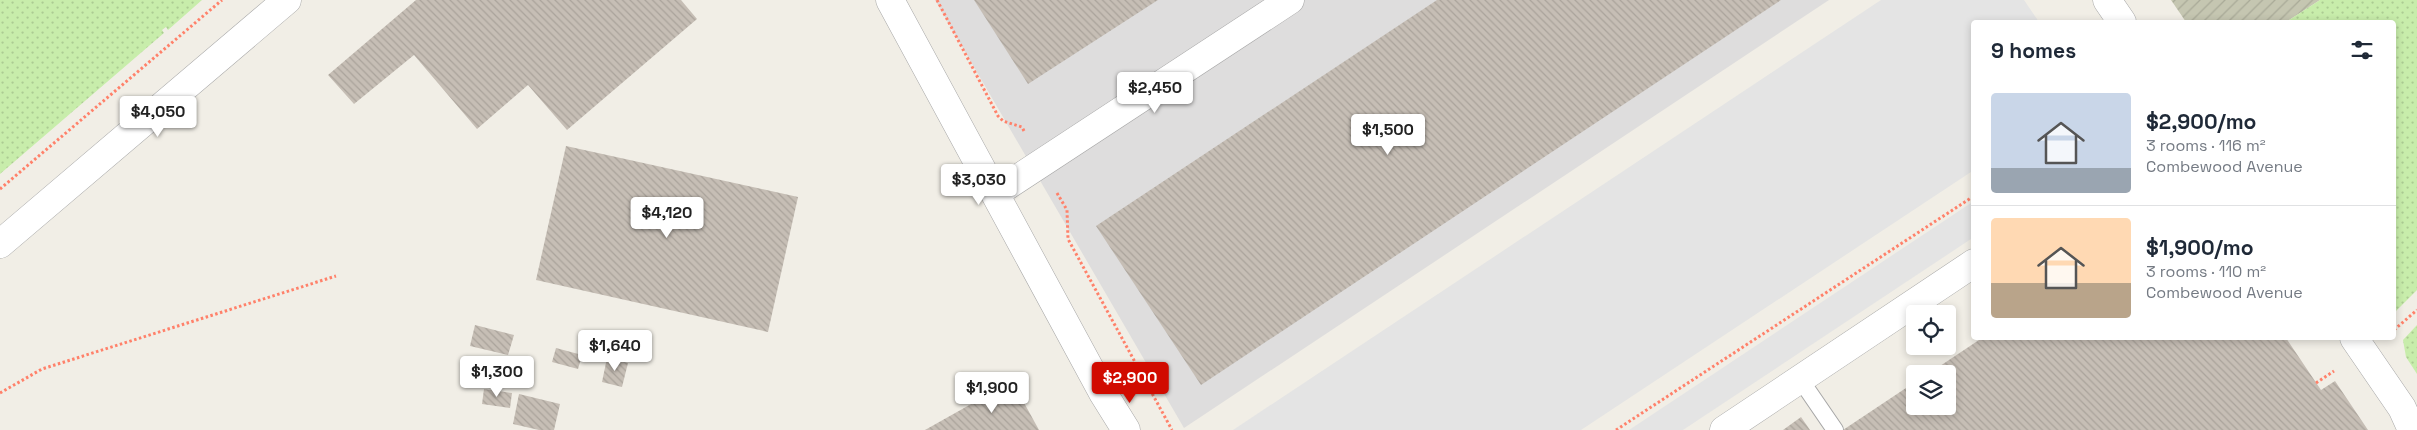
<!DOCTYPE html>
<html lang="en">
<head>
<meta charset="utf-8">
<style>
  body { margin:0; font-family:"Space Grotesk",sans-serif; background:#f2f2f3; color:#1f2937; height:100vh; display:flex; flex-direction:column; font-size:19px; white-space:nowrap }
  * { box-sizing:border-box; margin:0 }
  p { font-size:16px; color:#747a83 }
  .icon { flex:none; width:28px; height:28px; fill:none; stroke:currentColor; stroke-width:2; stroke-linecap:round; stroke-linejoin:round }
  .map { position:relative; flex:1; overflow:hidden }
  .details { position:absolute; left:1971px; top:20px; width:425px; height:320px; display:flex; flex-direction:column; background:#fff; border-radius:5px; box-shadow:0 2px 8px #0003 }
  .details>* { flex:none }
  .controls { position:absolute; left:1906px; top:305px; display:grid; gap:10px }
  .controls a { display:grid; place-items:center; width:50px; height:50px; border-radius:5px; background:#fff; box-shadow:0 2px 8px #0003; font-size:25px }
  .price { position:absolute; translate:-50% -42px; padding:0 11px; border-radius:5px; background:#fff; color:#222; font-size:16px; line-height:32px; filter:drop-shadow(0 1px 2px #0008) }
  .price::after { content:''; position:absolute; left:50%; top:30px; width:15px; height:11px; margin-left:-8px; background:inherit; clip-path:polygon(0 0,100% 0,50% 100%) }
  .price.selected { background:#d10b00; color:#fff }
  ul { padding:0; list-style:none }
  li { display:flex; align-items:center; gap:15px; height:125px; padding:0 20px }
  li+li { border-top:1px solid #e0e1e3 }
  li span { display:grid; place-items:center; flex:none; width:140px; height:100px; border-radius:5px; color:#555 }
  li>.icon { margin-inline-start:auto }
  span .icon { width:60px; height:60px; fill:#fffc; stroke-width:1 }
  li b { font-size:21px }
  h2 { display:flex; justify-content:space-between; align-items:center; height:60px; padding:0 20px; font-size:21px }
  .map>svg:first-child { display:block }
  .residential { fill:#dedddd }
  .construction { fill:url(#construction-furrows) }
  .grass { fill:url(#grass-dots) }
  .parking { fill:#e4e4e4 }
  .building { fill:url(#building-back-hatch) }
  .lines { fill:none; stroke-linecap:round; stroke-linejoin:round }
  .service-casing { stroke:#a7a7a7; stroke-width:18 }
  .minor-casing { stroke:#a7a7a7; stroke-width:29 }
  .path { stroke:#ff816a; stroke-width:3; stroke-dasharray:2.5 2.5; stroke-linecap:butt }
  .service { stroke:#fff; stroke-width:16 }
  .minor { stroke:#fff; stroke-width:28 }
</style>
</head>
<body>
<div class="map">
<svg width="2417" height="430" viewBox="0 0 2417 430">
  <defs>
    <pattern id="construction-furrows" width="10" height="10" patternUnits="userSpaceOnUse" patternTransform="scale(1.25)"><rect width="10" height="10" fill="#c5c6b1"/><path d="M-1 1l2-2M0 10L10 0M9 11l2-2" fill="none" stroke="#a9aa98"/></pattern>
    <pattern id="grass-dots" width="8" height="8" patternUnits="userSpaceOnUse" patternTransform="scale(1.25)"><rect width="8" height="8" fill="#c8edab"/><path d="M2 2h.1M6 6h.1" fill="none" stroke="#accb93" stroke-width="1.8" stroke-linecap="round"/></pattern>
    <pattern id="building-back-hatch" width="6" height="6" patternUnits="userSpaceOnUse" patternTransform="scale(1.25)"><rect width="6" height="6" fill="#c6beb5"/><path d="M-1 5l2 2M0 0l6 6M5-1l2 2" fill="none" stroke="#aaa39b"/></pattern>
  </defs>
  <rect width="100%" height="100%" fill="#f1eee6"/>
  <polygon class="residential" points="935,0 1829,0 1184,428"/>
  <polygon class="construction" points="2171,0 2320,0 2286,22 2186,22"/>
  <g class="grass">
    <polygon points="0,0 202,0 168,30 166,27 162,30 164,33 0,174"/>
    <polygon points="2320,0 2417,0 2417,290 2395,312 2394,22 2286,22"/>
    <polygon points="2417,325 2417,374 2406,357 2403,340"/>
  </g>
  <g class="parking">
    <polygon points="1881,0 2024,0 2039,22 1974,22 1974,170 1581,430 1233,430"/>
    <polygon points="1974,201 1974,237 1683,430 1629,430"/>
  </g>
  <g class="building">
    <polygon points="416,0 681,0 697,19 567,130 528,85 477,129 414,55 354,104 328,75"/>
    <polygon points="974,0 1158,0 1028,84"/>
    <polygon points="1437,0 1781,0 1201,385 1096,226"/>
    <polygon points="566,146 798,197 768,332 536,280"/>
    <polygon points="475,325 514,335 508,355 470,346"/>
    <polygon points="1982,338 2286,338 2321,390 2335,381 2368,430 1843,430 1915,382 1915,406 1948,406 1948,374 1928,374"/>
    <polygon points="556,348 582,355 578,369 552,362"/>
    <polygon points="607,358 628,363 622,387 602,382"/>
    <polygon points="1012,381 1039,430 925,430"/>
    <polygon points="484,389 512,393 510,408 482,404"/>
    <polygon points="519,394 560,404 554,430 539,430 513,424"/>
    <polygon points="1801,417 1810,430 1783,430"/>
  </g>
  <g class="lines">
    <g class="service-casing">
      <polyline id="service" points="1800,379 1835,430"/>
    </g>
    <g class="minor-casing">
      <g id="minor">
        <polyline points="890,0 1103,393 1126,430"/>
        <polyline points="2107,0 2122,22"/>
        <polyline points="996,193 1290,0"/>
        <polyline points="0,244 287,0"/>
        <polyline points="2354,338 2402,408 2412,430"/>
        <polyline points="1724,430 1974,263"/>
      </g>
    </g>
    <g class="path">
      <polyline points="937,0 998,116 1003,121 1022,127 1025,133"/>
      <polyline points="0,189 222,0"/>
      <polyline points="1057,193 1067,210 1068,239 1172,430"/>
      <polyline points="2394,330 2417,310"/>
      <polyline points="2316,383 2334,371"/>
      <polyline points="0,393 42,369 336,276"/>
      <polyline points="1616,430 1974,196"/>
    </g>
    <use href="#service" class="service"/>
    <use href="#minor" class="minor"/>
  </g>
</svg>
<div class="controls">
<a><svg class="icon" aria-label="locate" viewBox="0 0 24 24"><circle cx="12" cy="12" r="6"/><path d="M12 2v4M12 18v4M2 12h4M18 12h4"/></svg></a>
<a><svg class="icon" aria-label="layers" viewBox="0 0 24 24"><path d="M12 4l9 5-9 5-9-5zM3 14l9 5 9-5"/></svg></a>
</div>
<b class="price" style="left:1155px;top:114px">$2,450</b>
<b class="price" style="left:158px;top:138px">$4,050</b>
<b class="price" style="left:1388px;top:156px">$1,500</b>
<b class="price" style="left:979px;top:206px">$3,030</b>
<b class="price" style="left:667px;top:239px">$4,120</b>
<b class="price" style="left:615px;top:372px">$1,640</b>
<b class="price" style="left:497px;top:398px">$1,300</b>
<b class="price selected" style="left:1130px;top:404px">$2,900</b>
<b class="price" style="left:992px;top:414px">$1,900</b>
<section class="details">
<h2>9 homes<svg class="icon" aria-label="filters" viewBox="0 0 24 24"><path d="M4 7h16M4 17h16"/><circle cx="9" cy="7" r="2"/><circle cx="15" cy="17" r="2"/></svg></h2>
<ul>
<li><span style="background:linear-gradient(#c9d6e8 75%,#9aa5b1 0)"><svg class="icon" aria-label="home" viewBox="0 0 24 24"><path d="M3 11l9-7 9 7M6 9v11h12V9"/></svg></span><div><b>$2,900/mo</b><p>3 rooms · 116 m²</p><p>Combewood Avenue</p></div></li>
<li><span style="background:linear-gradient(#ffd9b3 65%,#b9a48a 0)"><svg class="icon" aria-label="home" viewBox="0 0 24 24"><path d="M3 11l9-7 9 7M6 9v11h12V9"/></svg></span><div><b>$1,900/mo</b><p>3 rooms · 110 m²</p><p>Combewood Avenue</p></div></li>
</ul>
</section>
</div>
</body>
</html>
